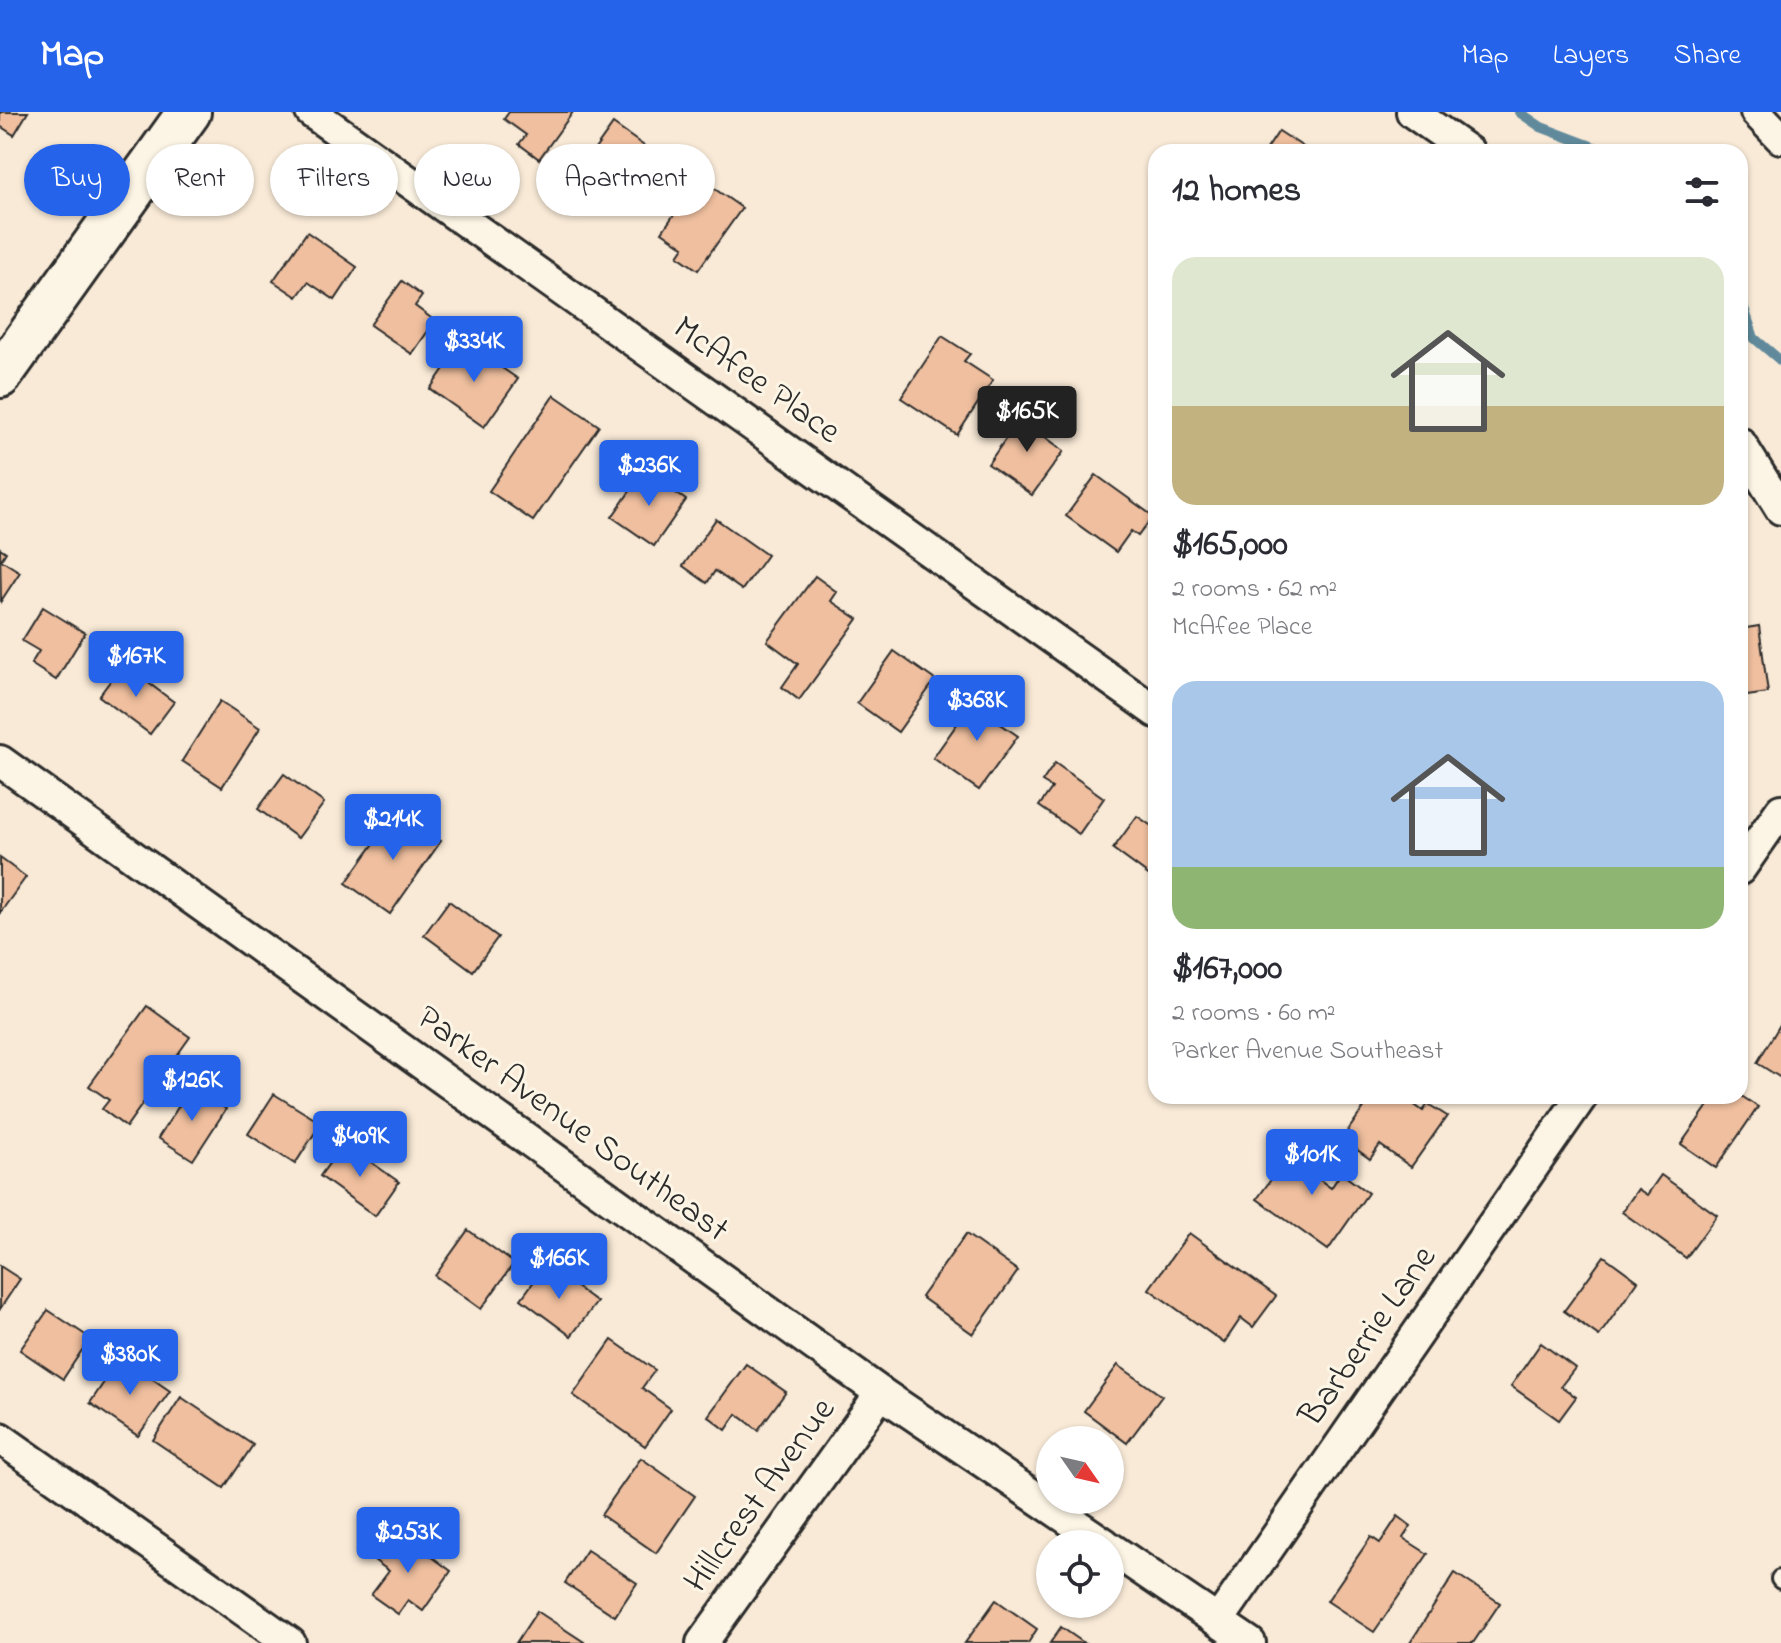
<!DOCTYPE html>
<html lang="en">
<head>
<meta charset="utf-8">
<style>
  body { margin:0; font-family:"Indie Flower",sans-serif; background:#f2f2f3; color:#2b2b33; height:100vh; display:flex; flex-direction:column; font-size:30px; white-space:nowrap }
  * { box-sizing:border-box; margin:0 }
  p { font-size:26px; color:#7c7c81 }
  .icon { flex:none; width:44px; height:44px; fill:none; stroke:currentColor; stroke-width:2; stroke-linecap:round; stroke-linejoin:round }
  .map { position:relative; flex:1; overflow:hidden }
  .side { position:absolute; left:1148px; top:32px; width:600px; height:960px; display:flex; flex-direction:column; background:#fff; border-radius:24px; box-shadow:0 2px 6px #0004 }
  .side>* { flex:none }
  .top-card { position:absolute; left:24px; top:32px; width:760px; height:72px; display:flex; gap:16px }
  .needle { width:52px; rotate:124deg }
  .fabs { position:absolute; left:1036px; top:1314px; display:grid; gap:16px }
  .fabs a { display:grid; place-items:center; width:88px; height:88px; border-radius:50%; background:#fff; box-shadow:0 2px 6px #0004; font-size:40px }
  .price { position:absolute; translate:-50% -68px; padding:0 18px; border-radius:8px; background:#2563eb; color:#fff; font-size:26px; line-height:52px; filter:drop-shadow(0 2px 4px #0008) }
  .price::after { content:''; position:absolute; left:50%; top:48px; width:24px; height:18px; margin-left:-12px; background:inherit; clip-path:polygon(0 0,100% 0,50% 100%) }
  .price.on { background:#222; color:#fff }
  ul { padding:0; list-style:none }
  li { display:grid; align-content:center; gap:16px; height:424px; padding:0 24px }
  li span { display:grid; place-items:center; height:248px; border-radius:24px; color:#555 }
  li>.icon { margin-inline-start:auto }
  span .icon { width:144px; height:144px; fill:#fffc; stroke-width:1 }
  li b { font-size:34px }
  h2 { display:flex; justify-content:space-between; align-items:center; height:96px; padding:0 24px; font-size:34px }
  .chip { padding:0 28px; border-radius:36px; background:#fff; box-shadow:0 2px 6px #0004; font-size:28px; line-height:72px }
  .chip.on { background:#2563eb; color:#fff }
  header { display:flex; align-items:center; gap:48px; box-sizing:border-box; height:112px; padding:0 40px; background:#2563eb; color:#fff }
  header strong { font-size:38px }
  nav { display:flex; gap:44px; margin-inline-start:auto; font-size:28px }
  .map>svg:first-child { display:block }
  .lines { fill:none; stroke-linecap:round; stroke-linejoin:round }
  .stream { stroke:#608a9b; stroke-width:10 }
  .building { fill:#efbf9f; stroke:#2b2b2b; stroke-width:2 }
  .lane-casing { stroke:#2b2b2b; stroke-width:22 }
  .street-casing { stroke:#2b2b2b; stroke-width:36 }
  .secondary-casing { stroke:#2b2b2b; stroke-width:48 }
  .lane { stroke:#fcf5e5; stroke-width:16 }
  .street { stroke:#fcf5e5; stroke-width:30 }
  .secondary { stroke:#fcf5e5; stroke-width:42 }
  .labels { text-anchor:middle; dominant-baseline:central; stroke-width:6; stroke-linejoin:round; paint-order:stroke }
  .street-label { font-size:36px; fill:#2b2b2b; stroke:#fcf5e5 }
</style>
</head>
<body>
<header>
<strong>Map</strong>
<nav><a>Map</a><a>Layers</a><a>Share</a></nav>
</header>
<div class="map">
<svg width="1781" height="1531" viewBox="0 0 1781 1531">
  <rect width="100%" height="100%" fill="#f9ead7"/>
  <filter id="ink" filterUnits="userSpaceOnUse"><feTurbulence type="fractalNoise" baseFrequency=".0125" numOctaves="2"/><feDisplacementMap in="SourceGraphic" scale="16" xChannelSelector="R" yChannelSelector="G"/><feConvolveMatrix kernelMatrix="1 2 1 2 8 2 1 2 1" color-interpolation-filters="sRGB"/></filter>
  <g filter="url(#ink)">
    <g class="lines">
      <g class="stream">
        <polyline points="1519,0 1541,15 1607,40"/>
        <polyline points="1740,184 1754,226 1781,249"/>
      </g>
    </g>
    <g class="building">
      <polygon points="0,0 28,0 14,23 0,14"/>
      <polygon points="509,0 573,0 539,47 519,32 526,23 504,7"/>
      <polygon points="613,12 664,48 629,97 578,61"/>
      <polygon points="1279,19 1311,40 1265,40"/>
      <polygon points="712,75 742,96 698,158 678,144 684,135 662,120 686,85 699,94"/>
      <polygon points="307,120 357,155 335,188 308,170 297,185 273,169"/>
      <polygon points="402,169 422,184 415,194 435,209 412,242 370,213"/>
      <polygon points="942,224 970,242 964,249 993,268 957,323 901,286"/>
      <polygon points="463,229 518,267 484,315 430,277"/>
      <polygon points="554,283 599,314 533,409 489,379"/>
      <polygon points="1026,298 1050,316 1044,324 1064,339 1032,383 988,352"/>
      <polygon points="644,359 686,388 654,434 612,405"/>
      <polygon points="1096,363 1153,404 1138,424 1131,419 1116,440 1066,404"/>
      <polygon points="716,407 767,443 742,478 715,459 707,471 683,454"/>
      <polygon points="0,436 6,440 1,448 20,460 1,489"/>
      <polygon points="815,464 837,480 831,489 858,507 799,588 782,575 798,552 767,529"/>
      <polygon points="43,495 85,521 56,568 31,552 39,539 22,529"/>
      <polygon points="1759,514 1768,581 1740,585 1740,517"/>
      <polygon points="894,539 935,568 898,620 857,591"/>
      <polygon points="123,552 174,590 150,622 99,584"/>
      <polygon points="979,581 1006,600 998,610 1018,624 979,678 933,646"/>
      <polygon points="220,589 260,616 222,675 182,649"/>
      <polygon points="1055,651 1104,686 1079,722 1039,694 1052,676 1042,670"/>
      <polygon points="284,662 324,691 298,726 258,697"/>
      <polygon points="397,699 441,729 390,802 346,771"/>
      <polygon points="1137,704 1156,717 1154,767 1113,737"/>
      <polygon points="0,746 26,765 0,801"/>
      <polygon points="449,789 498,825 473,859 424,823"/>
      <polygon points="147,894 190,925 126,1015 102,997 109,988 89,974"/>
      <polygon points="1781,911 1781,966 1757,951"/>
      <polygon points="192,974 226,997 193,1048 158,1026"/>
      <polygon points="274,982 321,1011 295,1052 248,1022"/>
      <polygon points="1740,983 1758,995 1716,1056 1681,1032 1715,984"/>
      <polygon points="1372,984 1402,984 1423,999 1428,992 1447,1004 1411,1055 1380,1033 1370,1047 1342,1027"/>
      <polygon points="1298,1030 1327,1051 1316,1065 1331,1076 1341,1061 1368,1081 1328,1138 1257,1087"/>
      <polygon points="344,1031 399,1070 375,1104 320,1064"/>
      <polygon points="1661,1063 1717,1103 1686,1146 1622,1100 1638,1077 1647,1083"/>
      <polygon points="468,1118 514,1151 481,1197 435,1164"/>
      <polygon points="1189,1121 1276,1184 1253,1215 1241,1206 1224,1231 1149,1177"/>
      <polygon points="966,1122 1018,1159 973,1222 921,1185"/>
      <polygon points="1604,1144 1638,1169 1599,1224 1564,1199"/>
      <polygon points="546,1153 597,1190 571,1224 521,1187"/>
      <polygon points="0,1154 20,1167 0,1197"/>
      <polygon points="48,1198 90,1226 63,1267 20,1238"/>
      <polygon points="612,1228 655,1258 642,1276 671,1297 645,1334 573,1283"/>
      <polygon points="1541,1231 1575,1256 1561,1274 1576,1285 1559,1308 1511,1274"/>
      <polygon points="121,1245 170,1279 138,1324 90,1291"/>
      <polygon points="746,1252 786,1280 758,1318 737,1302 726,1318 708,1304"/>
      <polygon points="1118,1253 1162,1284 1127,1331 1084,1299"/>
      <polygon points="181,1285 253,1333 224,1376 153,1328"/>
      <polygon points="641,1346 695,1384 656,1441 601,1403"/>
      <polygon points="1398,1404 1411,1414 1403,1426 1428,1442 1374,1520 1327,1489 1371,1425 1380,1431"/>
      <polygon points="396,1418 451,1459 423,1499 408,1488 398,1502 371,1483 389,1459 374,1448"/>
      <polygon points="587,1438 637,1471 615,1504 565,1471"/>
      <polygon points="1455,1461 1500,1491 1473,1531 1410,1531"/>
      <polygon points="996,1488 1037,1517 1028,1531 965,1531"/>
      <polygon points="537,1499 584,1530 583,1531 516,1531"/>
      <polygon points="1061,1515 1084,1531 1050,1531"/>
    </g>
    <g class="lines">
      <g class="lane-casing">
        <polyline id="lane" points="1780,1467 1781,1468"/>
      </g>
      <g class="street-casing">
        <g id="street">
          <polyline points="311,0 1156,600"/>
          <polyline points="1412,0 1469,40"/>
          <polyline points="1756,0 1781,26"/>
          <polyline points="1740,331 1781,397"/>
          <polyline points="0,649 881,1281 1105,1432"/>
          <polyline points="1740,757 1781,698"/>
          <polyline points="0,1326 290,1531"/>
          <polyline points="1110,1436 1250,1531"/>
          <polyline points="1218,1509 1582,984"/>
          <polyline points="702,1531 881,1281"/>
        </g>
      </g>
      <g class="secondary-casing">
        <polyline id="secondary" points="0,264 189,0"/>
      </g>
      <use href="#lane" class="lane"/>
      <use href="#street" class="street"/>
      <use href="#secondary" class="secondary"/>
    </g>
  </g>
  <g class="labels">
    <g class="street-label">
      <text transform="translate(756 269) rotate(35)">McAfee Place</text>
      <text transform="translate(572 1013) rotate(36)">Parker Avenue Southeast</text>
      <text transform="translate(1369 1225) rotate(-55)">Barberrie Lane</text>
      <text transform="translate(761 1384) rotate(-54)">Hillcrest Avenue</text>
    </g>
  </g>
</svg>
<div class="fabs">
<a><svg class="needle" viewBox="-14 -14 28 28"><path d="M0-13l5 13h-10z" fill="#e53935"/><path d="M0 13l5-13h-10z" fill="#7c7c81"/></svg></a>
<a><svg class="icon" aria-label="locate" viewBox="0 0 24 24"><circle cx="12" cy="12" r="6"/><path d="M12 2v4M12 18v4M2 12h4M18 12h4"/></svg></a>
</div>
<b class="price" style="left:474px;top:272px">$334K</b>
<b class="price on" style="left:1027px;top:342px">$165K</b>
<b class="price" style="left:649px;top:396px">$236K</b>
<b class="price" style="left:136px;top:587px">$167K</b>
<b class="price" style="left:977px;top:631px">$368K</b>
<b class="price" style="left:393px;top:750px">$214K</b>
<b class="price" style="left:192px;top:1011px">$126K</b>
<b class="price" style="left:360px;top:1067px">$409K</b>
<b class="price" style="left:1312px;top:1085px">$101K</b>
<b class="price" style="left:559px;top:1189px">$166K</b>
<b class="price" style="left:130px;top:1285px">$380K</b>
<b class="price" style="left:408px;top:1463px">$253K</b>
<div class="top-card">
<a class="chip on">Buy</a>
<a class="chip">Rent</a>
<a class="chip">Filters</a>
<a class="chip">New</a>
<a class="chip">Apartment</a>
</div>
<section class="side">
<h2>12 homes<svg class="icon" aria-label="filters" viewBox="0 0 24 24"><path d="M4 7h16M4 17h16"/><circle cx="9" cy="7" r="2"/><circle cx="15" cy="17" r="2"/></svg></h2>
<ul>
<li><span style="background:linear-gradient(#dfe7d0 60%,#c2b280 0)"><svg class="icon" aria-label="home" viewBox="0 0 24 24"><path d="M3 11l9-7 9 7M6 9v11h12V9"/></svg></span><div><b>$165,000</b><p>2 rooms · 62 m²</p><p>McAfee Place</p></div></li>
<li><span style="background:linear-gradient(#a9c7e8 75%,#8fb573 0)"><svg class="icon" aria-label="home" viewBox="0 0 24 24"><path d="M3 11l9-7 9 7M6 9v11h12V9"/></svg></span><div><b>$167,000</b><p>2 rooms · 60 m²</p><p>Parker Avenue Southeast</p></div></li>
</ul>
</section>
</div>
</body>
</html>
